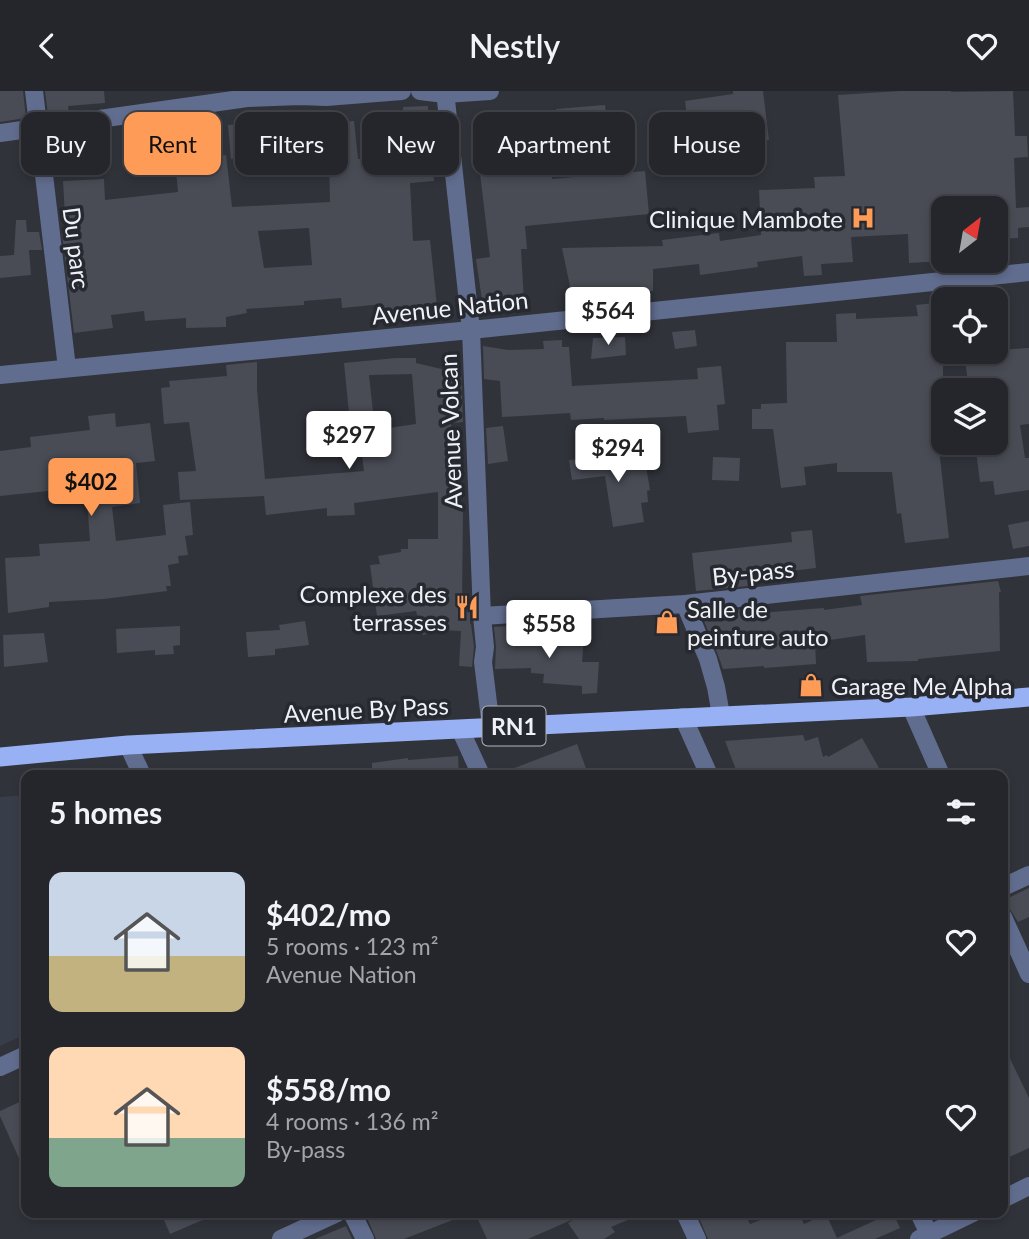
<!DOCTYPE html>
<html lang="en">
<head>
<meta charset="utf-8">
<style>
  body { margin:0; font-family:Lato,sans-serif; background:#313238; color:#f1f3f6; height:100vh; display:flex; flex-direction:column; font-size:26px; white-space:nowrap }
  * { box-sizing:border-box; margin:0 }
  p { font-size:23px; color:#a3a5a9 }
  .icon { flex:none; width:38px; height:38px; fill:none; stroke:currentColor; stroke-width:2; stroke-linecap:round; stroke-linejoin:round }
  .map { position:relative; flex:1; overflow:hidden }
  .drawer { position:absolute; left:21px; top:679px; width:987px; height:448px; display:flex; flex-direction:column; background:#25262c; border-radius:14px; box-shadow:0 4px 10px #0003,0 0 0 2px #424348 }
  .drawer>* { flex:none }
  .banner { position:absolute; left:21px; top:21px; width:987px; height:63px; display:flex; gap:14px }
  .needle { width:46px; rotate:31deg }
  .controls { position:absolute; left:931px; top:105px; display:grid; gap:14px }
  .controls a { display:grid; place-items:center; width:77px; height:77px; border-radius:14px; background:#25262c; box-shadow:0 4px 10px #0003,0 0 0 2px #424348; font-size:35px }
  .price { position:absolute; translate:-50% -60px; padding:0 16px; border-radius:7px; background:#fff; color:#222; font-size:23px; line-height:46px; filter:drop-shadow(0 2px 4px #0008) }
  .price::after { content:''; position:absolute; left:50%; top:42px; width:21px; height:16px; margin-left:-10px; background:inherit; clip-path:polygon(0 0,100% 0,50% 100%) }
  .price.active { background:#fe9c57; color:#111 }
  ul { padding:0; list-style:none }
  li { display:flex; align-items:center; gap:21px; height:175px; padding:0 28px }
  li span { display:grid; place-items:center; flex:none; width:196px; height:140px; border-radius:14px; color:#555 }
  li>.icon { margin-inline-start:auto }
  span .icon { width:84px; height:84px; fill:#fffc; stroke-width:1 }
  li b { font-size:30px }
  h2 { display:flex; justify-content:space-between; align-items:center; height:84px; padding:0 28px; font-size:30px }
  .tag { padding:0 24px; border-radius:14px; background:#25262c; box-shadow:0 4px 10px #0003,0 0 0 2px #424348; font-size:24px; line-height:63px }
  .tag.active { background:#fe9c57; color:#111 }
  header { display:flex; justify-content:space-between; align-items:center; height:91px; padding:0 28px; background:#25262c; font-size:32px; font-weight:600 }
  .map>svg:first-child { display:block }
  .built { fill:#383d4a }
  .building { fill:#494c55; fill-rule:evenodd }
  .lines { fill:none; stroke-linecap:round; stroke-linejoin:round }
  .minor { stroke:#616d8f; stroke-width:18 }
  .trunk { stroke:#98b0f4; stroke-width:19 }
  .labels { text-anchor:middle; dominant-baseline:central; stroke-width:7; stroke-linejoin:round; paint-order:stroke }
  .shield { fill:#272931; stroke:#b3b5bb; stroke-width:2 }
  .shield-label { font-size:23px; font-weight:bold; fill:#eff1f6 }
  .poi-label { font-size:24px; fill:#eff1f6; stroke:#272931; text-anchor:end }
  .street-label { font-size:24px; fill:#eff1f6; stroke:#272931 }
</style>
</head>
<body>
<header><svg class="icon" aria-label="back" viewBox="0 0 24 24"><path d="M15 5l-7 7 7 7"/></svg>Nestly<svg class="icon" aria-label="heart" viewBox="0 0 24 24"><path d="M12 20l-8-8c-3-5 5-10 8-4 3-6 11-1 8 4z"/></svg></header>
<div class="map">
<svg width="1029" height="1148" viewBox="0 0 1029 1148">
  <rect width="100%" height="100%" fill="#31333b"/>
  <polygon class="built" points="26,704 26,943 0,955 0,706"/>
  <g class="building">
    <polygon points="0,0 23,0 26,27 0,31"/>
    <polygon points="45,0 104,0 105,12 68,15 69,21 48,24"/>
    <polygon points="733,0 763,0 769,49 739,52 737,41 690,48 685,10 733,3"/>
    <polygon points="900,0 951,0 951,1 1013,0 1015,45 1027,45 1028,66 1014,67 1016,117 1029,116 1029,136 1018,137 1018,147 996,148 996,117 943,117 943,170 909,172 908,143 851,146 853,171 821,173 822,184 804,185 802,165 757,171 758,176 700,184 699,173 653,178 653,200 591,202 572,205 562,157 663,155 662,149 719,142 720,150 761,144 759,99 815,97 814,86 845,85 838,4"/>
    <polygon points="605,14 607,35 558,39 556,18"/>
    <path d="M428 15 429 63H433L434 90 410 92 413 150 430 149 437 215 384 220 383 213 342 217 341 207 304 210V214L246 218 247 222 226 226V236L186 237V227L145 230 144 220 111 224 113 237 74 242 62 142H66L63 90 104 88 105 109 178 101 175 69 226 64 232 116 330 111 329 65 301 69 295 32 311 30V33L354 30 358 68 404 66 403 16ZM309 137 312 174 264 177 258 140Z"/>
    <polygon points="513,26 515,53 533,52 535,84 551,82 552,88 645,80 649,123 525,135 527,158 521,158 524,211 483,216 476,168 490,166 480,82 477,82 474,28"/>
    <polygon points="247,33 250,66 231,68 228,34"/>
    <polygon points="169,39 172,62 154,64 151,40"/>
    <polygon points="16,129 26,129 27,141 39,141 42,159 29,159 31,184 0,187 0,165 14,164"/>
    <polygon points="943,211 943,339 937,340 949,447 905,452 901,422 897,423 892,381 837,381 837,372 804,376 806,394 781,397 773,338 752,338 752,318 761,318 761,313 787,312 786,251 837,251 836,223 856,222 856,228 918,225 916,214"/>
    <polygon points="695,239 697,255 675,258 672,241"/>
    <polygon points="625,246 626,264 591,268 593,247"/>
    <polygon points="562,249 562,256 569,256 572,295 698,288 697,277 721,275 725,313 717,314 719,339 688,342 686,325 604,329 604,327 571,329 570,322 502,326 500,290 484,288 483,255 508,259 544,258 543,250"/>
    <polygon points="1029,257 1029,333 1020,334 1025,367 1029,367 1029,399 995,404 993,390 980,391 975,352 996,352 996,299 969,299 964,261 996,261 996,259"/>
    <path d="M396 267H416V272L450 280H461L463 331 451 332 453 366 461 368 455 413H463L462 519 470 520V533H471L474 556 472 576 459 575 461 540 441 539 423 544 416 520 377 525 370 474 380 473 378 465 401 461V458H408V448H438V401L354 412 355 424 327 425V417L266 424 264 405 180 409 178 381 196 380 189 331 164 333 161 297 170 296 169 290 227 285 226 274 257 271V298L265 388 364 380 356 321 349 322 344 272ZM412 283 416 333 375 339 369 284Z"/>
    <polygon points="115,322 116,336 150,332 155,370 136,372 140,412 112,416 116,450 166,444 163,414 190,411 193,444 185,445 188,464 178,465 179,472 168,474 171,495 166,495 167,500 104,508 49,511 49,516 8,522 5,467 40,465 39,453 90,450 86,396 0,405 0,360 31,356 30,346 90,339 88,325"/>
    <polygon points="503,335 508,370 488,373 486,337"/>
    <polygon points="620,361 621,373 645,369 650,399 647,400 648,411 641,412 644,431 613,436 605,385 572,389 569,369 592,367 591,363"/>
    <polygon points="713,366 740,367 739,390 712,389"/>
    <polygon points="1029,430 1029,455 1013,458 1008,434"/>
    <polygon points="812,439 816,477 757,484 758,494 696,500 692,462 792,451 791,441"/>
    <polygon points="998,490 1001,501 999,501 1000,560 918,568 918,570 867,571 865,544 815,551 816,573 764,577 764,575 723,578 718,564 701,523 760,516 760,522 824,517 824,519 862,514 860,505"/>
    <polygon points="305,530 309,554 275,558 275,564 248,566 246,541 280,539 279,534"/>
    <polygon points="180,535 180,554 173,555 174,563 155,564 155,559 117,562 116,538"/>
    <polygon points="509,535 510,552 543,554 544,543 584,546 582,571 599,571 597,602 582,603 582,595 543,592 544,583 531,582 531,577 495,578 496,555 494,536"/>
    <polygon points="44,542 48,571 4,576 3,544"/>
    <polygon points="803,644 805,650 818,646 823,666 827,664 828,666 862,647 883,684 738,684 725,650"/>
    <polygon points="577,653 587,680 577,684 499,684 499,683"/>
    <polygon points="458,665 459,684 372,684 372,672 408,667 408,669"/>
    <polygon points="1029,797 1029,826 1018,831 1004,809"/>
    <polygon points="1003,953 1029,1007 1029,1057 1003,1069"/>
    <polygon points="26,1008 26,1083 0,1025 0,1020"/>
    <polygon points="161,1122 219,1122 170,1143"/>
    <polygon points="365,1122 468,1122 468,1123 404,1148 376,1148"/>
    <polygon points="475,1122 644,1122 611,1136 615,1141 604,1148 579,1148 568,1132 576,1127 528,1148 487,1148"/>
    <polygon points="697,1122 744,1122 750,1133 780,1122 799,1122 804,1133 826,1123 837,1147 891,1122 893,1122 900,1137 875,1148 708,1148"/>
    <polygon points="346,1135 352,1148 315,1148"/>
  </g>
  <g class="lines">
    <g class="minor">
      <polyline points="34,0 67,277"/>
      <polyline points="420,0 445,3 490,0"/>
      <polyline points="445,0 471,239 482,525 485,556 483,571 491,636"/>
      <polyline points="0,42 247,7 300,5 326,6 402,0"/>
      <polyline points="0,284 471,239 1029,181"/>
      <polyline points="685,513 708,568 716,596 721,624"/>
      <polyline points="482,525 685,513 1029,475"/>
      <polyline points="911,616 941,684"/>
      <polyline points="683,626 709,684"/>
      <polyline points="460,638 481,684"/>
      <polyline points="128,654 142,684"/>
      <polyline points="1003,796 1029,784"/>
      <polyline points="1003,826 1029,883"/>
      <polyline points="0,976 26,964"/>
      <polyline points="1003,1108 1029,1095"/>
      <polyline points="352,1122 365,1148"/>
      <polyline points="685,1122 697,1148"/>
      <polyline points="919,1122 929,1143"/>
      <polyline points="281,1148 337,1122"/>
      <polyline points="919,1148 973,1122"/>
    </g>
    <polyline class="trunk" points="0,666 128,654 911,616 1029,606"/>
  </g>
  <defs>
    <g id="hospital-bare" transform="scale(1.89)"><path d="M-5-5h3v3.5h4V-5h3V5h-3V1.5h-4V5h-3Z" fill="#fe9c57" stroke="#272931" stroke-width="2.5" paint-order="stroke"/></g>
    <g id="restaurant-bare" transform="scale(1.89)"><path d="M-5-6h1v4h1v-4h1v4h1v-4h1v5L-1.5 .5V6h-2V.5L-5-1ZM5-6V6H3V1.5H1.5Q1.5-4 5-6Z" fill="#fe9c57" stroke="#272931" stroke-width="2.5" paint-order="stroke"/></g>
    <g id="shop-bare" transform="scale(1.89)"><path d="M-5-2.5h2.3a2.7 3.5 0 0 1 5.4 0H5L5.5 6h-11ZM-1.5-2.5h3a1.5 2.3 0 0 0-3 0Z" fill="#fe9c57" stroke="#272931" stroke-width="2.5" paint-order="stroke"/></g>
  </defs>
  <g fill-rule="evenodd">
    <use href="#hospital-bare" x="863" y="127"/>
    <use href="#restaurant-bare" x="467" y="516"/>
    <use href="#shop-bare" x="667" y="531"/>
    <use href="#shop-bare" x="811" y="594"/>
  </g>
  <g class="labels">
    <rect class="shield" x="482.5" y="615.5" width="63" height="39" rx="5"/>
    <g class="shield-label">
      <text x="514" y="635">RN1</text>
    </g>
    <g class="poi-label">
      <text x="843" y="127">Clinique Mambote</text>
      <text x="447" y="502">Complexe des<tspan x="447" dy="28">terrasses</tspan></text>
      <text x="687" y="517" text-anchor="start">Salle de<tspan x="687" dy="28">peinture auto</tspan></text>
      <text x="831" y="594" text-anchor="start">Garage Me Alpha</text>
    </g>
    <g class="street-label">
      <text transform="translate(77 157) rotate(83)">Du parc</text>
      <text transform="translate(450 216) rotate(-6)">Avenue Nation</text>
      <text transform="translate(450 340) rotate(-92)">Avenue Volcan</text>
      <text transform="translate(753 481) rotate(-6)">By-pass</text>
      <text transform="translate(366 618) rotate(-3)">Avenue By Pass</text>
    </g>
  </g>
</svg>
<div class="controls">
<a><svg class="needle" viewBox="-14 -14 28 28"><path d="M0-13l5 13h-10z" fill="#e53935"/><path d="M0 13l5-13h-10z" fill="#a3a5a9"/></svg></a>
<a><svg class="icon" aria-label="locate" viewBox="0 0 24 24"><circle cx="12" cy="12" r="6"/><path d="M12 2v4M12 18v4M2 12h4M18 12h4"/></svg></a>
<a><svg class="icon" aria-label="layers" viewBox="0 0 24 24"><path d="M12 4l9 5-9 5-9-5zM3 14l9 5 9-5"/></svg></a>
</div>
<b class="price" style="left:608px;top:256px">$564</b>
<b class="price" style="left:349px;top:380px">$297</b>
<b class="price" style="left:618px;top:393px">$294</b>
<b class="price active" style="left:91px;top:427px">$402</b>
<b class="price" style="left:549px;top:569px">$558</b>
<div class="banner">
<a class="tag">Buy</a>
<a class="tag active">Rent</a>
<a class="tag">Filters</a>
<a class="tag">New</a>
<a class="tag">Apartment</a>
<a class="tag">House</a>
</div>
<section class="drawer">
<h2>5 homes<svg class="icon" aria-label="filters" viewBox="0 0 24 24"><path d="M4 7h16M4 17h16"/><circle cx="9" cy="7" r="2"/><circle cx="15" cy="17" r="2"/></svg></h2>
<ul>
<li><span style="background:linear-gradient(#c9d6e8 60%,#c2b280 0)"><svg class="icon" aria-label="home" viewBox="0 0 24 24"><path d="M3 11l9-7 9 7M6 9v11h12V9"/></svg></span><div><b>$402/mo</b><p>5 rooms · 123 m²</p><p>Avenue Nation</p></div><svg class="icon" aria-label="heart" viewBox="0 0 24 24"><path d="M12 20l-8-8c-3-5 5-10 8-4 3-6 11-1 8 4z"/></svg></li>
<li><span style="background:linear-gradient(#ffd9b3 65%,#7fa58c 0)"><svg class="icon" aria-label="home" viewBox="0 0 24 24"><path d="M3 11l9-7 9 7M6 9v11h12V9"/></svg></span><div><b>$558/mo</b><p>4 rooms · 136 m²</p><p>By-pass</p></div><svg class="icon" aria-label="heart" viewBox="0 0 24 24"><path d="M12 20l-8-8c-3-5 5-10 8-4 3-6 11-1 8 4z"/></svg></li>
</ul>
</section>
</div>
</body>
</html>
